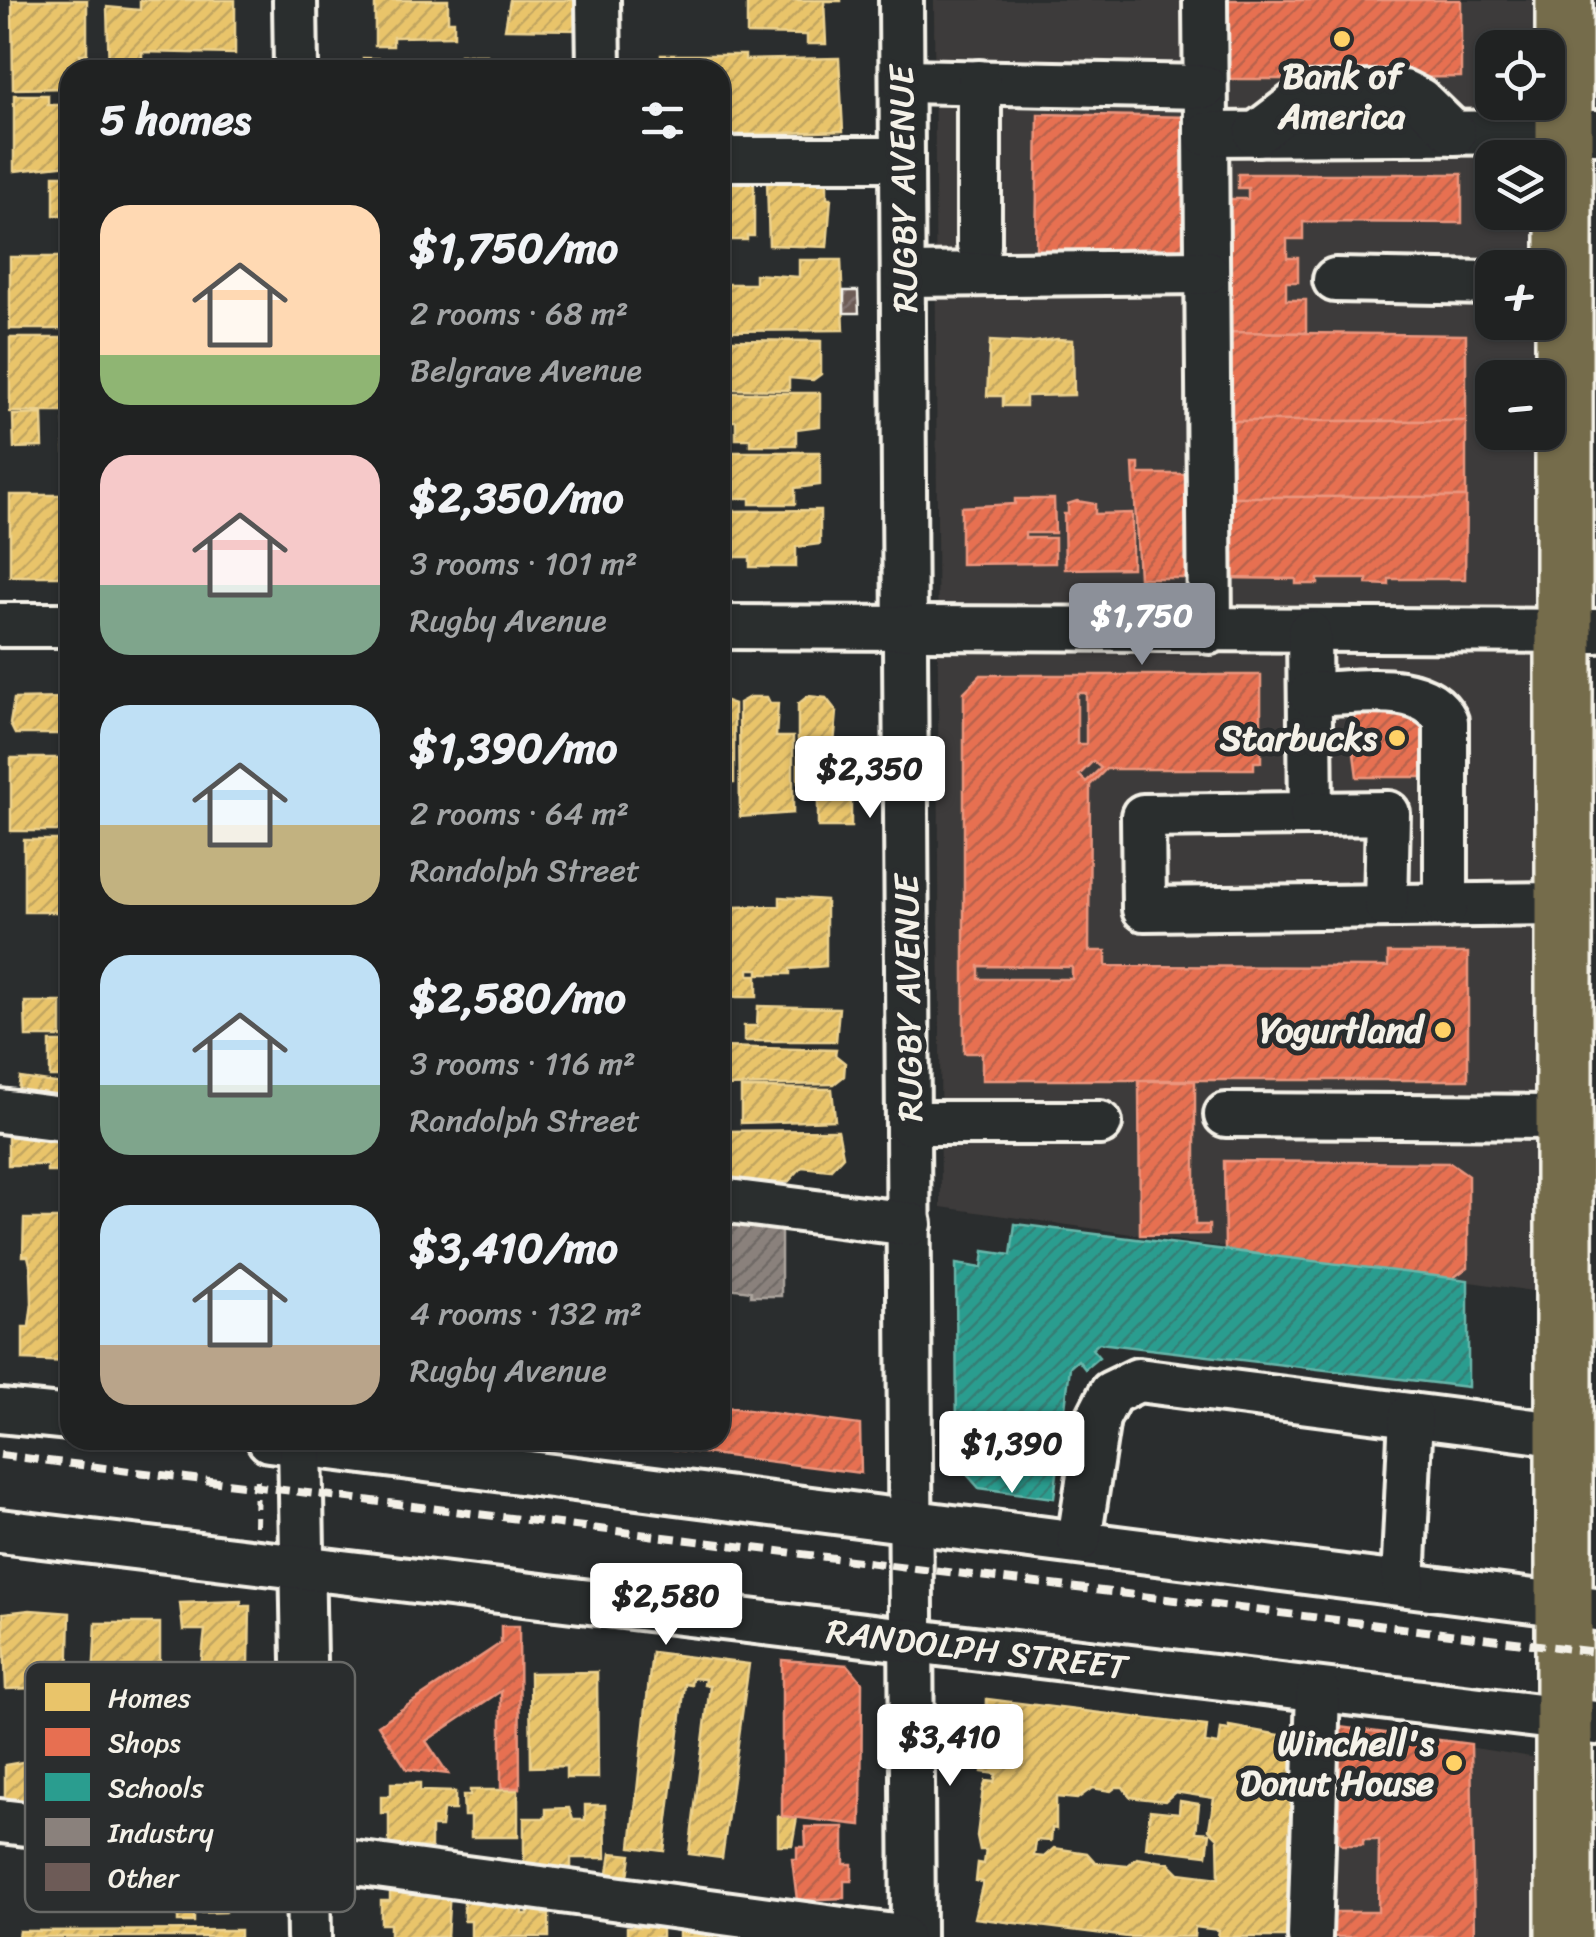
<!DOCTYPE html>
<html lang="en">
<head>
<meta charset="utf-8">
<style>
  body { margin:0; font-family:Sriracha,sans-serif; background:#282a2a; color:#f1f3f6; height:100vh; display:flex; flex-direction:column; font-size:38px; white-space:nowrap }
  * { box-sizing:border-box; margin:0 }
  p { font-size:32px; color:#a2a4a5 }
  .icon { flex:none; width:55px; height:55px; fill:none; stroke:currentColor; stroke-width:2; stroke-linecap:round; stroke-linejoin:round }
  .map { position:relative; flex:1; overflow:hidden }
  .panel { position:absolute; left:60px; top:60px; width:670px; height:1390px; display:flex; flex-direction:column; background:#202222; border-radius:30px; box-shadow:0 2px 8px #0004,0 0 0 2px #3d3f40 }
  .panel>* { flex:none }
  .tools { position:absolute; left:1475px; top:30px; display:grid; gap:20px }
  .tools a { display:grid; place-items:center; width:90px; height:90px; border-radius:20px; background:#202222; box-shadow:0 2px 8px #0004,0 0 0 2px #3d3f40; font-size:50px }
  .price { position:absolute; translate:-50% -85px; padding:0 22px; border-radius:10px; background:#fff; color:#222; font-size:32px; line-height:65px; filter:drop-shadow(0 2px 5px #0008) }
  .price::after { content:''; position:absolute; left:50%; top:60px; width:30px; height:22px; margin-left:-15px; background:inherit; clip-path:polygon(0 0,100% 0,50% 100%) }
  .price.on { background:#8c9099; color:#fff }
  ul { padding:0; list-style:none }
  li { display:flex; align-items:center; gap:30px; height:250px; padding:0 40px }
  li span { display:grid; place-items:center; flex:none; width:280px; height:200px; border-radius:30px; color:#555 }
  li>.icon { margin-inline-start:auto }
  span .icon { width:120px; height:120px; fill:#fffc; stroke-width:1 }
  li b { font-size:42px }
  h2 { display:flex; justify-content:space-between; align-items:center; height:120px; padding:0 40px; font-size:42px }
  .map>svg:first-child { display:block }
  .built { fill:#3e3b3a; fill-rule:evenodd }
  .homes { fill:url(#homes-hatch); stroke:#ecd290; stroke-width:2.5; fill-rule:evenodd }
  .shops { fill:url(#shops-hatch); stroke:#eb967e; stroke-width:2.5; fill-rule:evenodd }
  .schools { fill:url(#schools-hatch); stroke:#67b6aa; stroke-width:2.5 }
  .industry { fill:url(#industry-hatch); stroke:#aaa39c; stroke-width:2.5 }
  .building { fill:url(#building-hatch); stroke:#f4f1e8; stroke-width:2.5 }
  .lines { fill:none; stroke-linecap:round; stroke-linejoin:round }
  .minor-casing { stroke:#f4f1e8; stroke-width:50 }
  .major-casing { stroke:#f4f1e8; stroke-width:62 }
  .path { stroke:#f4f1e8; stroke-width:6; stroke-dasharray:10 8; stroke-linecap:butt }
  .minor { stroke:#2a2d2e; stroke-width:42 }
  .major { stroke:#746c4b; stroke-width:55 }
  .rail { stroke:#f4f1e8; stroke-width:8; stroke-dasharray:15 8; stroke-linecap:butt }
  .poi-dot { fill:#ffd166; stroke:#2a2d2e; stroke-width:4 }
  .labels { text-anchor:middle; dominant-baseline:central; stroke-width:10; stroke-linejoin:round; paint-order:stroke }
  .poi-label { font-size:35px; font-weight:bold; fill:#f4f1e8; stroke:#2a2d2e; text-anchor:end }
  .street-label { font-size:35px; fill:#f4f1e8; stroke:#2a2d2e }
  .key { fill:#2a2d2e; stroke:#676866; stroke-width:2.5 }
  .key-label { font-size:28px; fill:#f4f1e8 }
</style>
</head>
<body>
<div class="map">
<svg width="1596" height="1937" viewBox="0 0 1596 1937">
  <defs>
    <pattern id="homes-hatch" width="6" height="6" patternUnits="userSpaceOnUse" patternTransform="scale(2.5)"><rect width="6" height="6" fill="#e9c46a"/><path d="M-1 1l2-2M0 6l6-6M5 7l2-2" fill="none" stroke="#c1a561"/></pattern>
    <pattern id="shops-hatch" width="6" height="6" patternUnits="userSpaceOnUse" patternTransform="scale(2.5)"><rect width="6" height="6" fill="#e76f51"/><path d="M-1 1l2-2M0 6l6-6M5 7l2-2" fill="none" stroke="#b8634e"/></pattern>
    <pattern id="schools-hatch" width="6" height="6" patternUnits="userSpaceOnUse" patternTransform="scale(2.5)"><rect width="6" height="6" fill="#2a9d8f"/><path d="M-1 1l2-2M0 6l6-6M5 7l2-2" fill="none" stroke="#357f75"/></pattern>
    <pattern id="industry-hatch" width="6" height="6" patternUnits="userSpaceOnUse" patternTransform="scale(2.5)"><rect width="6" height="6" fill="#8a817c"/><path d="M-1 1l2-2M0 6l6-6M5 7l2-2" fill="none" stroke="#706a66"/></pattern>
    <pattern id="building-hatch" width="6" height="6" patternUnits="userSpaceOnUse" patternTransform="scale(2.5)"><rect width="6" height="6" fill="#6d5b57"/><path d="M-1 1l2-2M0 6l6-6M5 7l2-2" fill="none" stroke="#82736f"/></pattern>
  </defs>
  <rect width="100%" height="100%" fill="#2a2d2e"/>
  <filter id="ink" filterUnits="userSpaceOnUse"><feTurbulence type="fractalNoise" baseFrequency=".01" numOctaves="2"/><feDisplacementMap in="SourceGraphic" scale="20" xChannelSelector="R" yChannelSelector="G"/><feConvolveMatrix kernelMatrix="1 2 1 2 8 2 1 2 1" color-interpolation-filters="sRGB"/></filter>
  <g filter="url(#ink)">
    <g class="built">
      <path d="M934 0H1596V1300L941 1207ZM1492 48H1548V102H1492ZM1492 158H1548V212H1492ZM1492 268H1548V322H1492ZM1492 378H1548V432H1492Z"/>
      <polygon points="1331,1726 1596,1767 1596,1937 1323,1937"/>
    </g>
    <g class="homes">
      <polygon points="12,0 87,0 87,54 80,54 86,70 70,70 70,88 13,89"/>
      <polygon points="140,0 235,0 235,54 142,52 142,70 109,70 107,7 140,10"/>
      <polygon points="359,0 448,0 448,21 454,21 454,36 393,37 393,46 375,46 375,3"/>
      <polygon points="510,0 586,0 582,30 505,29"/>
      <polygon points="747,0 841,0 841,1 824,1 826,44 807,44 807,35 747,34"/>
      <polygon points="460,55 487,55 487,60 542,60 542,70 363,70 363,58 460,60"/>
      <polygon points="661,55 745,55 745,60 839,58 843,131 720,135 720,70 661,70"/>
      <polygon points="14,95 48,95 48,105 70,105 70,165 14,171"/>
      <rect x="54" y="175" width="16" height="40"/>
      <polygon points="720,175 754,175 754,236 747,236 747,240 720,240"/>
      <polygon points="827,179 827,198 831,198 827,247 769,245 767,181"/>
      <rect x="10" y="257" width="60" height="72"/>
      <polygon points="799,260 841,260 844,330 720,331 720,284 755,284 755,274 799,277"/>
      <rect x="10" y="338" width="60" height="74"/>
      <polygon points="1057,339 1073,340 1074,395 1026,396 1026,406 1003,406 1003,396 987,396 990,341 1028,343"/>
      <polygon points="730,340 821,341 821,374 813,380 789,378 789,390 732,389"/>
      <polygon points="729,393 820,393 820,426 796,429 796,445 750,445 750,439 736,439 736,421 729,421"/>
      <polygon points="42,414 43,447 14,448 13,415"/>
      <polygon points="64,421 70,421 70,453 65,453"/>
      <polygon points="729,452 820,452 820,485 795,488 795,504 750,504 750,498 735,498 735,481 728,481"/>
      <rect x="10" y="495" width="57" height="81"/>
      <polygon points="820,510 820,544 796,547 796,567 750,567 750,557 735,557 735,540 729,540 729,511"/>
      <polygon points="808,696 826,698 837,712 834,744 851,754 851,827 818,827 818,788 816,794 802,794 802,783 798,783 798,704"/>
      <polygon points="750,697 767,697 770,703 778,703 776,737 793,737 793,813 740,817 739,703"/>
      <polygon points="70,698 70,734 15,734 10,724 14,699"/>
      <polygon points="720,699 734,704 734,783 720,783"/>
      <rect x="11" y="758" width="59" height="73"/>
      <rect x="24" y="840" width="35" height="72"/>
      <polygon points="780,897 826,900 826,966 790,969 790,974 758,974 758,969 749,969 749,975 757,975 757,997 724,997 724,975 732,975 732,955 723,955 723,922 733,921 733,907 780,906"/>
      <polygon points="25,1002 61,1002 61,1037 26,1037"/>
      <polygon points="758,1006 839,1008 836,1041 744,1041 744,1026 757,1026"/>
      <rect x="50" y="1042" width="20" height="35"/>
      <polygon points="720,1047 836,1050 835,1055 845,1063 844,1076 834,1084 720,1086"/>
      <polygon points="20,1078 70,1085 70,1105 17,1098"/>
      <polygon points="741,1088 832,1089 835,1120 741,1123"/>
      <polygon points="838,1130 843,1156 830,1170 802,1167 788,1182 722,1183 722,1131"/>
      <polygon points="70,1135 70,1172 47,1172 47,1165 8,1165 8,1136"/>
      <polygon points="24,1219 70,1219 70,1362 23,1360 23,1327 29,1327 32,1303 31,1269 28,1256 23,1256"/>
      <polygon points="241,1601 241,1606 250,1606 248,1719 205,1719 201,1667 205,1630 183,1630 180,1603"/>
      <polygon points="30,1610 70,1613 68,1687 6,1689 3,1613"/>
      <polygon points="96,1623 160,1623 160,1680 197,1677 199,1731 169,1731 169,1811 129,1811 129,1777 125,1771 114,1770 110,1735 90,1735"/>
      <polygon points="652,1652 749,1664 722,1858 689,1854 710,1686 704,1685 705,1679 692,1678 691,1685 685,1684 664,1851 631,1847"/>
      <polygon points="597,1672 598,1778 566,1778 566,1766 531,1767 530,1673"/>
      <path d="M987 1699 1207 1726 1205 1743 1219 1745 1221 1729 1229 1730V1726L1291 1737 1292 1937H1218L1219 1930 1195 1927 1194 1937H1128L974 1918 983 1882 976 1881 978 1863 984 1864 986 1850H980L977 1836 983 1789 986 1781 994 1782 996 1774 982 1772 984 1756 978 1755 980 1738H986ZM1116 1787H1123L1130 1797 1165 1801 1175 1792 1214 1798 1209 1829 1218 1838 1219 1878 1179 1873 1169 1863 1137 1858 1127 1866 1096 1863 1087 1853 1054 1848 1044 1857 1034 1856 1036 1840 1051 1841 1052 1828 1056 1829V1797L1077 1799 1092 1788 1111 1791Z"/>
      <polygon points="28,1761 50,1765 50,1801 5,1801 5,1765"/>
      <polygon points="391,1783 420,1783 420,1791 455,1792 455,1810 443,1810 441,1827 431,1827 431,1847 389,1847 389,1813 381,1813 381,1796 391,1796"/>
      <polygon points="470,1790 518,1790 518,1837 471,1837 471,1816 464,1816 463,1795 470,1795"/>
      <polygon points="1180,1801 1199,1804 1196,1832 1210,1833 1207,1855 1146,1848 1150,1810 1179,1813"/>
      <polygon points="585,1805 605,1805 606,1858 571,1858 571,1868 524,1869 524,1818 546,1818 546,1809 569,1808 573,1820 585,1820"/>
      <polygon points="778,1816 797,1817 792,1845 778,1845"/>
      <polygon points="611,1853 631,1855 627,1883 607,1880"/>
      <polygon points="160,1867 225,1870 225,1912 194,1913 194,1922 178,1922 178,1913 160,1913"/>
      <polygon points="390,1890 450,1890 447,1937 390,1937 390,1924 381,1924 381,1901 390,1901"/>
      <polygon points="472,1897 523,1898 522,1914 528,1914 528,1905 544,1906 544,1915 549,1915 549,1937 471,1937 471,1921 464,1921 464,1901 472,1901"/>
      <rect x="627" y="1927" width="35" height="10"/>
      <polygon points="240,1930 240,1937 18,1937 19,1931"/>
      <polygon points="679,1932 757,1932 760,1937 679,1937"/>
    </g>
    <g class="shops">
      <polygon points="1224,0 1461,0 1461,77 1299,79 1288,85 1288,79 1224,79"/>
      <polygon points="1038,114 1194,117 1185,255 1036,253"/>
      <polygon points="1238,174 1462,174 1462,223 1303,222 1303,239 1287,239 1287,258 1298,258 1298,282 1286,282 1286,300 1306,300 1306,333 1222,332 1222,199 1248,199 1248,188 1238,188"/>
      <polygon points="1222,332 1466,335 1466,421 1222,421"/>
      <rect x="1222" y="421" width="244" height="76"/>
      <polygon points="1133,464 1139,464 1139,474 1193,474 1196,578 1139,578"/>
      <polygon points="1222,497 1466,497 1465,579 1389,579 1389,585 1367,584 1367,579 1318,579 1318,584 1296,584 1296,579 1221,578"/>
      <polygon points="1015,499 1054,499 1055,533 1025,533 1025,538 1055,538 1055,563 961,564 961,507 1015,504"/>
      <polygon points="1077,501 1095,504 1095,514 1132,513 1132,568 1065,569 1064,514 1068,514 1068,504"/>
      <path d="M981 675H1261V762H1254V769H1106L1090 785 1089 951H1106V966L1388 967V953H1468V1080H982V1053H964V692ZM1077 693H1086V744H1077ZM1093 761 1101 768 1086 782 1079 775ZM979 966 1072 967V979H979Z"/>
      <polygon points="1356,701 1437,718 1426,777 1357,777 1353,746"/>
      <polygon points="1139,1081 1195,1081 1195,1225 1209,1225 1209,1234 1140,1235"/>
      <polygon points="1224,1161 1451,1163 1468,1175 1468,1267 1453,1278 1225,1252"/>
      <polygon points="720,1313 726,1313 728,1326 726,1407 860,1425 861,1473 695,1452 694,1440 720,1440"/>
      <polygon points="606,1440 694,1440 695,1452"/>
      <polygon points="501,1626 519,1626 520,1788 501,1788 501,1691 426,1741 448,1774 407,1769 378,1725 501,1643"/>
      <polygon points="782,1660 848,1665 862,1682 861,1825 782,1816"/>
      <polygon points="1339,1727 1471,1744 1474,1937 1323,1937 1323,1912 1378,1912 1379,1840 1363,1840 1363,1845 1342,1845 1339,1841"/>
      <polygon points="805,1827 844,1827 844,1864 852,1864 852,1881 844,1881 844,1898 797,1900 792,1859 797,1859 797,1847 806,1847"/>
    </g>
    <polygon class="schools" points="1015,1224 1468,1280 1468,1387 1099,1343 1092,1349 1099,1357 1085,1369 1078,1360 1070,1367 1054,1498 979,1488 957,1463 956,1264 982,1268 984,1251 1011,1255"/>
    <polygon class="industry" points="720,1214 781,1222 781,1296 751,1296 751,1291 720,1287"/>
    <polygon class="building" points="844,291 858,291 859,313 844,313"/>
    <g class="lines">
      <g class="minor-casing">
        <g id="minor">
          <polyline points="295,0 296,70"/>
          <polyline points="598,0 599,70"/>
          <polyline points="901,0 913,1937"/>
          <polyline points="1205,0 1210,632"/>
          <polyline points="903,81 1205,87"/>
          <polyline points="979,82 979,245"/>
          <polyline points="1206,134 1596,132"/>
          <polyline points="1256,134 1307,95 1404,92 1420,100 1454,133"/>
          <polyline points="720,159 902,159"/>
          <polyline points="905,275 1207,272"/>
          <polyline points="1335,280 1492,283"/>
          <polyline points="0,625 70,625"/>
          <polyline points="720,627 1596,631"/>
          <polyline points="1309,632 1311,814 1143,816 1144,909 1564,904"/>
          <path d="M1310 694C1353 694 1424 678 1446 721V906"/>
          <polyline points="1311,814 1388,813 1386,906"/>
          <polyline points="0,1111 70,1120"/>
          <polyline points="1226,1115 1564,1117"/>
          <polyline points="909,1123 1100,1123"/>
          <polyline points="720,1200 910,1224"/>
          <polyline points="0,1411 70,1418"/>
          <polyline points="269,1440 1596,1609"/>
          <polyline points="300,1440 309,1937"/>
          <polyline points="0,1531 1596,1723"/>
          <polyline points="1079,1540 1098,1418 1111,1393 1138,1380 1565,1435"/>
          <polyline points="1403,1583 1411,1415"/>
          <polyline points="0,1821 310,1857 901,1937"/>
          <polyline points="1310,1937 1318,1692"/>
        </g>
      </g>
      <g class="major-casing">
        <polyline id="major" points="1564,1937 1564,0"/>
      </g>
      <polyline class="path" points="256,1526 257,1473"/>
      <use href="#minor" class="minor"/>
      <use href="#major" class="major"/>
      <polyline class="rail" points="0,1455 1596,1652"/>
    </g>
  </g>
  <g class="poi-dot">
    <circle cx="1342" cy="39" r="10"/>
    <circle cx="1397" cy="738" r="10"/>
    <circle cx="1443" cy="1030" r="10"/>
    <circle cx="1454" cy="1763" r="10"/>
  </g>
  <g class="labels">
    <g class="poi-label">
      <text x="1342" y="76" text-anchor="middle">Bank of<tspan x="1342" dy="40">America</tspan></text>
      <text x="1377" y="738">Starbucks</text>
      <text x="1423" y="1030">Yogurtland</text>
      <text x="1434" y="1743">Winchell's<tspan x="1434" dy="40">Donut House</tspan></text>
    </g>
    <g class="street-label">
      <text transform="translate(903 189) rotate(-91)">RUGBY AVENUE</text>
      <text transform="translate(908 998) rotate(-91)">RUGBY AVENUE</text>
      <text transform="translate(977 1649) rotate(7)">RANDOLPH STREET</text>
    </g>
  </g>
  <rect x="25" y="1662" width="330" height="250" rx="15" class="key"/>
  <rect x="45" y="1683" width="45" height="28" fill="#e9c46a"/>
  <rect x="45" y="1728" width="45" height="28" fill="#e76f51"/>
  <rect x="45" y="1773" width="45" height="28" fill="#2a9d8f"/>
  <rect x="45" y="1818" width="45" height="28" fill="#8a817c"/>
  <rect x="45" y="1863" width="45" height="28" fill="#6d5b57"/>
  <g class="key-label">
    <text x="108" y="1707">Homes</text>
    <text x="108" y="1752">Shops</text>
    <text x="108" y="1797">Schools</text>
    <text x="108" y="1842">Industry</text>
    <text x="108" y="1887">Other</text>
  </g>
</svg>
<div class="tools">
<a><svg class="icon" aria-label="locate" viewBox="0 0 24 24"><circle cx="12" cy="12" r="6"/><path d="M12 2v4M12 18v4M2 12h4M18 12h4"/></svg></a>
<a><svg class="icon" aria-label="layers" viewBox="0 0 24 24"><path d="M12 4l9 5-9 5-9-5zM3 14l9 5 9-5"/></svg></a>
<a>+</a>
<a>−</a>
</div>
<b class="price on" style="left:1142px;top:668px">$1,750</b>
<b class="price" style="left:870px;top:821px">$2,350</b>
<b class="price" style="left:1012px;top:1496px">$1,390</b>
<b class="price" style="left:666px;top:1648px">$2,580</b>
<b class="price" style="left:950px;top:1789px">$3,410</b>
<section class="panel">
<h2>5 homes<svg class="icon" aria-label="filters" viewBox="0 0 24 24"><path d="M4 7h16M4 17h16"/><circle cx="9" cy="7" r="2"/><circle cx="15" cy="17" r="2"/></svg></h2>
<ul>
<li><span style="background:linear-gradient(#ffd9b3 75%,#8fb573 0)"><svg class="icon" aria-label="home" viewBox="0 0 24 24"><path d="M3 11l9-7 9 7M6 9v11h12V9"/></svg></span><div><b>$1,750/mo</b><p>2 rooms · 68 m²</p><p>Belgrave Avenue</p></div></li>
<li><span style="background:linear-gradient(#f6c9c9 65%,#7fa58c 0)"><svg class="icon" aria-label="home" viewBox="0 0 24 24"><path d="M3 11l9-7 9 7M6 9v11h12V9"/></svg></span><div><b>$2,350/mo</b><p>3 rooms · 101 m²</p><p>Rugby Avenue</p></div></li>
<li><span style="background:linear-gradient(#bfe0f5 60%,#c2b280 0)"><svg class="icon" aria-label="home" viewBox="0 0 24 24"><path d="M3 11l9-7 9 7M6 9v11h12V9"/></svg></span><div><b>$1,390/mo</b><p>2 rooms · 64 m²</p><p>Randolph Street</p></div></li>
<li><span style="background:linear-gradient(#bfe0f5 65%,#7fa58c 0)"><svg class="icon" aria-label="home" viewBox="0 0 24 24"><path d="M3 11l9-7 9 7M6 9v11h12V9"/></svg></span><div><b>$2,580/mo</b><p>3 rooms · 116 m²</p><p>Randolph Street</p></div></li>
<li><span style="background:linear-gradient(#bfe0f5 70%,#b9a48a 0)"><svg class="icon" aria-label="home" viewBox="0 0 24 24"><path d="M3 11l9-7 9 7M6 9v11h12V9"/></svg></span><div><b>$3,410/mo</b><p>4 rooms · 132 m²</p><p>Rugby Avenue</p></div></li>
</ul>
</section>
</div>
</body>
</html>
